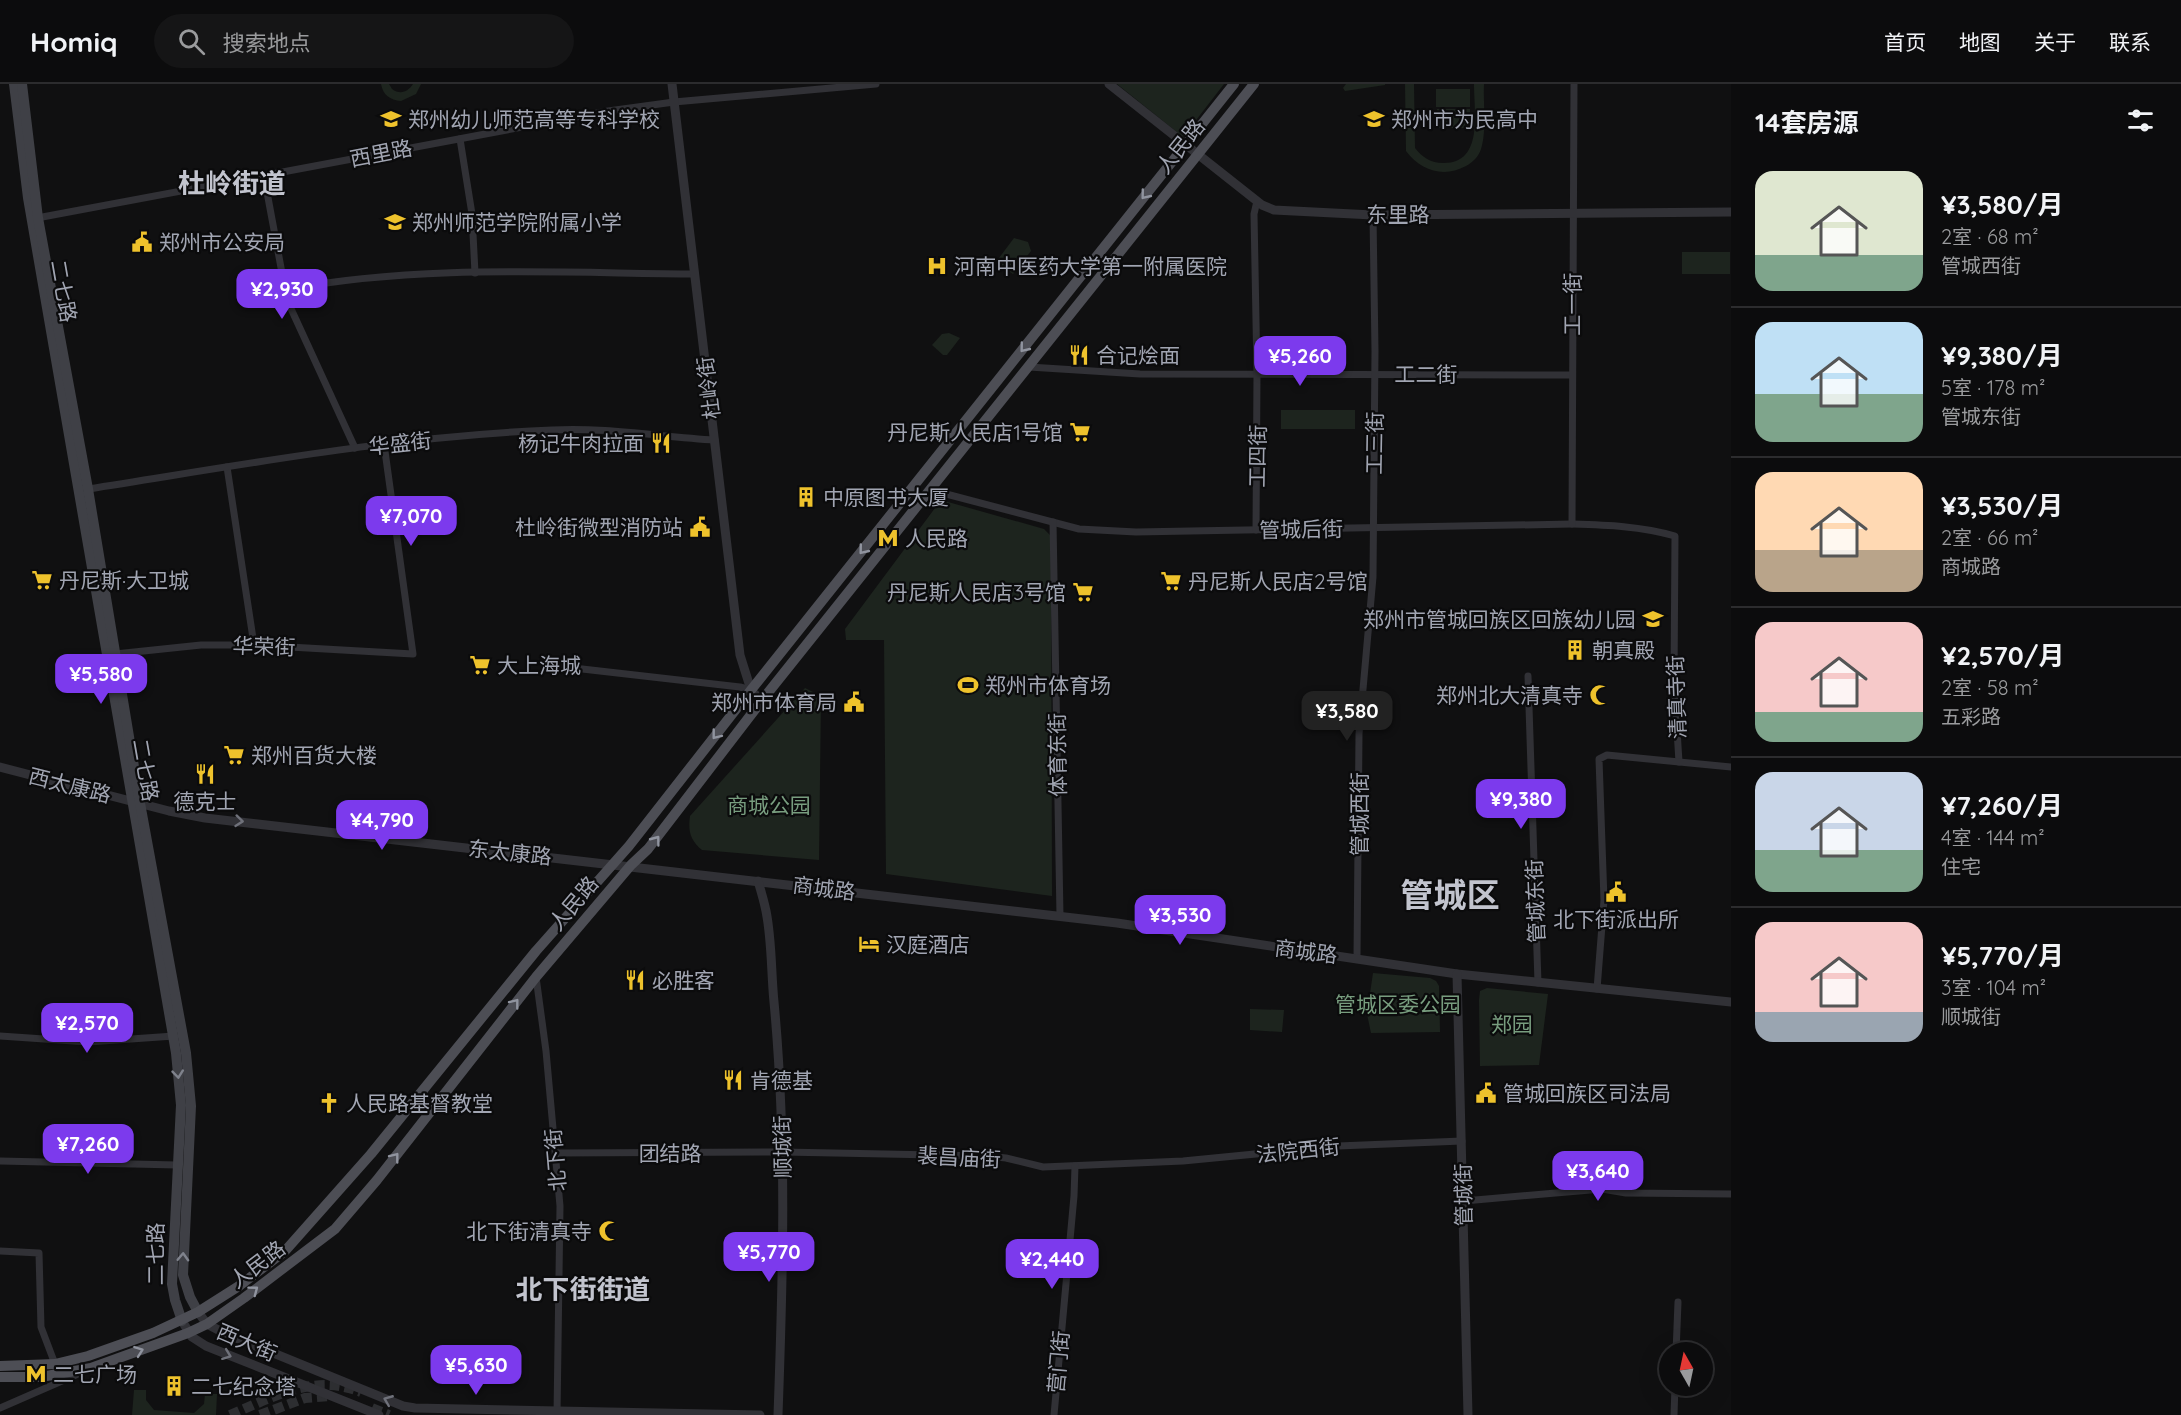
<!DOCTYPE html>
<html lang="zh">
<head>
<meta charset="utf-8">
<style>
  body { margin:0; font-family:Quicksand,"Noto Sans SC",sans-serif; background:#151516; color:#f1f3f6; height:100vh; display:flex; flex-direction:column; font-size:22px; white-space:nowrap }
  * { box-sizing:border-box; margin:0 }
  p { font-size:20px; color:#9a9b9d }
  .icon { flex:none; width:33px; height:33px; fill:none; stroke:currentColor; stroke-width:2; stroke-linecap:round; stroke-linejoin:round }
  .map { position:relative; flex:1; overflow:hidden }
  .drawer { display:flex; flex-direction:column; background:#0c0c0d; width:450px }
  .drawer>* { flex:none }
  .needle { width:39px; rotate:351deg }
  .controls { position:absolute; left:1659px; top:1258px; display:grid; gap:12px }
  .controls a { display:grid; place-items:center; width:54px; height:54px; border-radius:50%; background:#0c0c0d; box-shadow:0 6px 24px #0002,0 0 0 2px #2c2c2e; font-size:30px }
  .price { position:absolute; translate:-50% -51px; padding:0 14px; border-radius:12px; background:#7c3aed; color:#fff; font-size:20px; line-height:39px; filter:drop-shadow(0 2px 3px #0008) }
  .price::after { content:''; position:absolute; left:50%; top:36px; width:18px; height:14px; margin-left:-9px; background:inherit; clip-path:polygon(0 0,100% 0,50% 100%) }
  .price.current { background:#222; color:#fff }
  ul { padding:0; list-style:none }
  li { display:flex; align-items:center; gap:18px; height:150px; padding:0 24px }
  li+li { border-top:2px solid #2c2c2e }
  li span { display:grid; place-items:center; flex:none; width:168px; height:120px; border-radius:18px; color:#555 }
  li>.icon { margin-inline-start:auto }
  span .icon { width:72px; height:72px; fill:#fffc; stroke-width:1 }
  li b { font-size:26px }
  h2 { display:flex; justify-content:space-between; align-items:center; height:72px; padding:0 24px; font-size:26px }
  header { display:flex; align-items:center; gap:36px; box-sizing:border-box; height:84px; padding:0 30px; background:#0c0c0d; border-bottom:2px solid #2c2c2e }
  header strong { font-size:28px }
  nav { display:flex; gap:33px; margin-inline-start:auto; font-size:21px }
  .search { width:420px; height:54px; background:#151516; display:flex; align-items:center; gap:15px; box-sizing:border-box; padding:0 21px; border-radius:33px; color:#9a9b9d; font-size:22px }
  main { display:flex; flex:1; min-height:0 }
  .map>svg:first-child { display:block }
  .green { fill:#1d241e }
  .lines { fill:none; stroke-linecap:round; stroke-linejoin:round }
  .primary-tunnel { stroke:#2d2e31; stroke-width:10; stroke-dasharray:10 5; stroke-linecap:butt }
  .minor { stroke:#313136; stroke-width:7 }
  .tertiary { stroke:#313136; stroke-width:9 }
  .secondary { stroke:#3f4046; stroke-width:10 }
  .primary { stroke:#4d4e55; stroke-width:10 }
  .oneway { stroke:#90949f }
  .oneway2 { stroke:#6f717a }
  .oneway3 { stroke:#7f828c }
  .labels { text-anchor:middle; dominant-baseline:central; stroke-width:4.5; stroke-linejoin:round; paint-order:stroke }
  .poi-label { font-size:21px; fill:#a1a5b2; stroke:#0b0b0c; text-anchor:start }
  .street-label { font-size:21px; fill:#a1a5b2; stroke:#0b0b0c }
  .park-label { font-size:21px; fill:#789d7f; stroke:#0b0b0c }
  .district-label { font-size:27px; font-weight:bold; fill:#c2c4ce; stroke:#0b0b0c }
  .town-label { font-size:33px; font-weight:bold; fill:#c2c4ce; stroke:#0b0b0c }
</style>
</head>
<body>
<header>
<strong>Homiq</strong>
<div class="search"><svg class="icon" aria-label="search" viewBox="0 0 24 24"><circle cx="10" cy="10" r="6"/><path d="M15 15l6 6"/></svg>搜索地点</div>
<nav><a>首页</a><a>地图</a><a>关于</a><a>联系</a></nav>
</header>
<main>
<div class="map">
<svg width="1731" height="1331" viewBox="0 0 1731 1331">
  <rect width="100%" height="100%" fill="#101011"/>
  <g class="green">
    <path d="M381 0H389L392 5C400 11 408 8 413 0H421L416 10 401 17C390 16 383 11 381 0Z"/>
    <polygon points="1117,0 1224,0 1183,53"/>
    <polygon points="1346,0 1385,0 1385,1 1345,7 1343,4"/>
    <path d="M1405 0H1414L1415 64C1422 73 1431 79 1443 79 1484 80 1474 28 1474 0H1484C1483 18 1487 48 1481 65 1479 72 1473 78 1466 82 1444 94 1421 87 1406 67Z"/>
    <rect x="1436" y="5" width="34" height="18"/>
    <rect x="1437" y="25" width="33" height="19"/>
    <polygon points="1014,154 1028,158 1031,167 1013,190 996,178"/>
    <rect x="1682" y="168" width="48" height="22"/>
    <polygon points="949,249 960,254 947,271 943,271 932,261 942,250"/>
    <rect x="1281" y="326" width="74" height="19"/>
    <polygon points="941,416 1044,445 1051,452 1052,812 886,790 884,556 846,556 845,545"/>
    <path d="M805 604 821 612 819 776 702 766C690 756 688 747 690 732Z"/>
    <polygon points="1373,889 1430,894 1436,897 1439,902 1440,948 1371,949 1367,930"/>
    <polygon points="1487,904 1548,910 1539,981 1480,982 1479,916 1480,907"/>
    <polygon points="1250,925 1284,926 1282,948 1250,946"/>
    <polygon points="134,1306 146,1306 146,1316 154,1326 194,1329 204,1320 205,1310 217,1310 216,1331 132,1331"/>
  </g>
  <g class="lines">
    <g class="primary-tunnel">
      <polyline points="372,1324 389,1331"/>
      <path d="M230 1331C273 1313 314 1289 361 1308"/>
      <polyline points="260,1331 305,1314 331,1312"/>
    </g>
    <g class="minor">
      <polyline points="460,55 472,130 475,189"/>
      <polyline points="264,92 287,216 355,364"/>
      <polyline points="37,134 608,27 674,18 876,0"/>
      <path d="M284 206C419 180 558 189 695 190"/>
      <polyline points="1029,283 1140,290 1572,291"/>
      <polyline points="227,383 254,561"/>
      <path d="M88 405C242 381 396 352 552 346 606 343 661 353 715 356"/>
      <path d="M931 406 1079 445 1136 448 1572 440C1606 441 1641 442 1675 452L1674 598 1679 678"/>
      <polyline points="1053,438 1060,832"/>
      <polyline points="1572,440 1574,0"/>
      <polyline points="1256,446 1257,290 1254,130 1257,117"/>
      <polyline points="115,570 201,561 254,561 413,570 384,360"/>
      <polyline points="556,582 740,603 751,606 763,615"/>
      <polyline points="1528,592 1538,899"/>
      <polyline points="1357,873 1359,650 1373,493 1375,267 1373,131"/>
      <polyline points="536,893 546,967 560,1122 557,1330"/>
      <polyline points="1597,905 1604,816 1599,675 1607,671 1731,683"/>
      <polyline points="0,952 88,958 174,952"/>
      <polyline points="556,1069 783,1068 987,1072 1006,1074 1043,1083 1183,1077 1338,1062 1462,1057"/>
      <polyline points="0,1077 177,1081"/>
      <polyline points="1464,1117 1602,1105 1626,1109 1731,1110"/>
      <polyline points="0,1167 39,1169 41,1243 55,1280"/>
      <polyline points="1676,1269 1678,1218"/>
      <polyline points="0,1324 78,1290"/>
      <polyline points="1054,1331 1074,1112 1075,1082"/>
      <polyline points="1674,1331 1675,1302"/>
    </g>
    <g class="tertiary">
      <polyline points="672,0 740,571 751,606"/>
      <polyline points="1109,0 1262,121 1274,126 1373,131 1731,128"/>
      <polyline points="0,683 169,727 205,734 1117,839 1457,890 1731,918"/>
      <path d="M758 797C761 807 764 817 766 827 772 857 771 888 774 918 787 1056 783 1193 778 1331"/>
      <polyline points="1457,890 1468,1331"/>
      <polyline points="198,1228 207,1240 224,1249 403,1322 415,1324 760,1331"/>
      <polyline points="182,1237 192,1253 206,1262 379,1331"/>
    </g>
    <g class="secondary">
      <polyline points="14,0 28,114 176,969 181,1021 172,1200 175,1216 182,1237"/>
      <polyline points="22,0 38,134 88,405 140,719 186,969 191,1022 183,1191 190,1213 198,1228"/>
    </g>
    <g class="primary">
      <polyline points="0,1282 55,1280 88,1272 153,1249 198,1228 239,1202 285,1167 371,1070 536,867 629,762 751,606 1234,0"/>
      <polyline points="0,1293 41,1293 91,1284 188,1249 207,1240 244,1214 335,1145 377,1096 536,893 631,781 648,765 763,615 1254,0"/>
    </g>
  </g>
  <defs><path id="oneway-chevron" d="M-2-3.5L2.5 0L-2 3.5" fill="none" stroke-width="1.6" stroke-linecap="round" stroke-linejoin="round" transform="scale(1.5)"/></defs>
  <g class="oneway">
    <use href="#oneway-chevron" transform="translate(1145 111) rotate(129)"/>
    <use href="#oneway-chevron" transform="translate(1024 264) rotate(129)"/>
    <use href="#oneway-chevron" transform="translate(863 466) rotate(129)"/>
    <use href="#oneway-chevron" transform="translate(716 651) rotate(128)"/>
    <use href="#oneway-chevron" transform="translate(656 756) rotate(-53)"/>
    <use href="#oneway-chevron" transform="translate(515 919) rotate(-52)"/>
    <use href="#oneway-chevron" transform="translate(395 1073) rotate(-52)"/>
    <use href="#oneway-chevron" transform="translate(254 1206) rotate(-37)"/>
    <use href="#oneway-chevron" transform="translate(139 1267) rotate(-20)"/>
  </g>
  <g class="oneway2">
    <use href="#oneway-chevron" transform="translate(239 737) rotate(6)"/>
    <use href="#oneway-chevron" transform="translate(227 1271) rotate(21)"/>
    <use href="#oneway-chevron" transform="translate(388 1316) rotate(-158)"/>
  </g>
  <g class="oneway3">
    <use href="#oneway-chevron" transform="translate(178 990) rotate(84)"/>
    <use href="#oneway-chevron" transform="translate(183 1173) rotate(-88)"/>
  </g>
  <defs>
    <g id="university-bare" transform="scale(1.62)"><path d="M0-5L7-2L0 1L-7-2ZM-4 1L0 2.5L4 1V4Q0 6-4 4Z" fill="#eec22c" stroke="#0b0b0c" stroke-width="2.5" paint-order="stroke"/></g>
    <g id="school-bare" transform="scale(1.62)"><path d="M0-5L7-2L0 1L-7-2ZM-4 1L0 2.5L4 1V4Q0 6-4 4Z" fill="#eec22c" stroke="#0b0b0c" stroke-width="2.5" paint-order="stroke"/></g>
    <g id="civic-bare" transform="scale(1.62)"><path d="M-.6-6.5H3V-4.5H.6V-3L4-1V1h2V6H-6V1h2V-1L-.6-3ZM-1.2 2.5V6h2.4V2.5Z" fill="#eec22c" stroke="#0b0b0c" stroke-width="2.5" paint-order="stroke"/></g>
    <g id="hospital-bare" transform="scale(1.62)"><path d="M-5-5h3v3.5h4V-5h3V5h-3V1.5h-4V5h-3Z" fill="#eec22c" stroke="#0b0b0c" stroke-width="2.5" paint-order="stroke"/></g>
    <g id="restaurant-bare" transform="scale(1.62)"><path d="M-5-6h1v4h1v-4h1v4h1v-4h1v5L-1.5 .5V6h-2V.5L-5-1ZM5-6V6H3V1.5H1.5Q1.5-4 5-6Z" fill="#eec22c" stroke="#0b0b0c" stroke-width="2.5" paint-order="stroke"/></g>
    <g id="supermarket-bare" transform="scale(1.62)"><path d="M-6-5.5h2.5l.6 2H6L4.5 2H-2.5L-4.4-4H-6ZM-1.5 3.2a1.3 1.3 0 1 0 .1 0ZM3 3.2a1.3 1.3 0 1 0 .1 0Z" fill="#eec22c" stroke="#0b0b0c" stroke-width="2.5" paint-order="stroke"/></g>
    <g id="building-bare" transform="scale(1.62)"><path d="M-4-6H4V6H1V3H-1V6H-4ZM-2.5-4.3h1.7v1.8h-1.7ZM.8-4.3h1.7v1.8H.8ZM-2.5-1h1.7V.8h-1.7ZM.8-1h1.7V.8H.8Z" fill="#eec22c" stroke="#0b0b0c" stroke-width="2.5" paint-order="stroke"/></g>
    <g id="metro-bare" transform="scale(1.62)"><path d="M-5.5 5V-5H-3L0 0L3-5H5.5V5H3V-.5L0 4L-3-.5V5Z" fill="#eec22c" stroke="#0b0b0c" stroke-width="2.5" paint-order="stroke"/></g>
    <g id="stadium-bare" transform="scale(1.62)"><path d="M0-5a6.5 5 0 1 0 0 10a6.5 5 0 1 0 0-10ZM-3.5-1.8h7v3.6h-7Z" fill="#eec22c" stroke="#0b0b0c" stroke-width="2.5" paint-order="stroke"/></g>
    <g id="mosque-bare" transform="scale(1.62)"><path d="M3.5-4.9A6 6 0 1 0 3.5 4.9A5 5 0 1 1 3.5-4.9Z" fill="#eec22c" stroke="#0b0b0c" stroke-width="2.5" paint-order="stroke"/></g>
    <g id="hotel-bare" transform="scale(1.62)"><path d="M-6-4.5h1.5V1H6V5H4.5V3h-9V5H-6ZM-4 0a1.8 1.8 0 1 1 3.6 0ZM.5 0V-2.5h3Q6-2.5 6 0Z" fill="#eec22c" stroke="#0b0b0c" stroke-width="2.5" paint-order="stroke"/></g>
    <g id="church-bare" transform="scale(1.62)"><path d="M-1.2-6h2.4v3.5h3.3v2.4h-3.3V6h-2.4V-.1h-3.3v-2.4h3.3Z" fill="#eec22c" stroke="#0b0b0c" stroke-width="2.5" paint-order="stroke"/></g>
  </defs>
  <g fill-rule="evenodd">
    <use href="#university-bare" x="391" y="35"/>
    <use href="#school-bare" x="1374" y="35"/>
    <use href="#school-bare" x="395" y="138"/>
    <use href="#civic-bare" x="142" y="158"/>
    <use href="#hospital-bare" x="937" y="182"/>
    <use href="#restaurant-bare" x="1079" y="271"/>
    <use href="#supermarket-bare" x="1080" y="348"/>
    <use href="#restaurant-bare" x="661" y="359"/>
    <use href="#building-bare" x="806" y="413"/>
    <use href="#civic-bare" x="700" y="443"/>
    <use href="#metro-bare" x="888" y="454"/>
    <use href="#supermarket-bare" x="42" y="496"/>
    <use href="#supermarket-bare" x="1171" y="497"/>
    <use href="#supermarket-bare" x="1083" y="508"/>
    <use href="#school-bare" x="1653" y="535"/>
    <use href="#building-bare" x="1575" y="566"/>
    <use href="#supermarket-bare" x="480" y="581"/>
    <use href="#stadium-bare" x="968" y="601"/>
    <use href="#mosque-bare" x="1600" y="611"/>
    <use href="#civic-bare" x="854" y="618"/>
    <use href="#supermarket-bare" x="234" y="671"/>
    <use href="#restaurant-bare" x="205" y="690"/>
    <use href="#civic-bare" x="1616" y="808"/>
    <use href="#hotel-bare" x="869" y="860"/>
    <use href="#restaurant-bare" x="635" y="896"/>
    <use href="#restaurant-bare" x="733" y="996"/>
    <use href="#civic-bare" x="1486" y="1009"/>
    <use href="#church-bare" x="329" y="1019"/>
    <use href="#mosque-bare" x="609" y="1147"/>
    <use href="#metro-bare" x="36" y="1290"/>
    <use href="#building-bare" x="174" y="1302"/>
  </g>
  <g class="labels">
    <g class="poi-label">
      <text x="408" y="35">郑州幼儿师范高等专科学校</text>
      <text x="1391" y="35">郑州市为民高中</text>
      <text x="412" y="138">郑州师范学院附属小学</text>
      <text x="159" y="158">郑州市公安局</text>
      <text x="954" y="182">河南中医药大学第一附属医院</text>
      <text x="1096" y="271">合记烩面</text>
      <text x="1063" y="348" text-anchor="end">丹尼斯人民店1号馆</text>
      <text x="644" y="359" text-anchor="end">杨记牛肉拉面</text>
      <text x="823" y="413">中原图书大厦</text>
      <text x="683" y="443" text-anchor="end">杜岭街微型消防站</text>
      <text x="905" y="454">人民路</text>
      <text x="59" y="496">丹尼斯·大卫城</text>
      <text x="1188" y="497">丹尼斯人民店2号馆</text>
      <text x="1066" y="508" text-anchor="end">丹尼斯人民店3号馆</text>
      <text x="1636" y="535" text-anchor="end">郑州市管城回族区回族幼儿园</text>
      <text x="1592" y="566">朝真殿</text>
      <text x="497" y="581">大上海城</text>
      <text x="985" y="601">郑州市体育场</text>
      <text x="1583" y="611" text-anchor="end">郑州北大清真寺</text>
      <text x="837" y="618" text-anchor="end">郑州市体育局</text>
      <text x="251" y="671">郑州百货大楼</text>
      <text x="205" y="717" text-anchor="middle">德克士</text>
      <text x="1616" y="835" text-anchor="middle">北下街派出所</text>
      <text x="886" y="860">汉庭酒店</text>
      <text x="652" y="896">必胜客</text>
      <text x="750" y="996">肯德基</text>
      <text x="1503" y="1009">管城回族区司法局</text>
      <text x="346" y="1019">人民路基督教堂</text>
      <text x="592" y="1147" text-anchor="end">北下街清真寺</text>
      <text x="53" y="1290">二七广场</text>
      <text x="191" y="1302">二七纪念塔</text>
    </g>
    <g class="street-label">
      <text transform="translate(1180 62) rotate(-51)">人民路</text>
      <text transform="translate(381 69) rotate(-11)">西里路</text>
      <text x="1398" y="130">东里路</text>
      <text transform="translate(64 207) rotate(80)">二七路</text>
      <text transform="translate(1572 220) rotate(-90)">工一街</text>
      <text x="1426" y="290">工二街</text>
      <text transform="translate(708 304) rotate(-97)">杜岭街</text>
      <text transform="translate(400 359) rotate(-6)">华盛街</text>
      <text transform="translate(1374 359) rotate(-89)">工三街</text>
      <text transform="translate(1257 372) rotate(-89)">工四街</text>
      <text transform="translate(1301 445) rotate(-1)">管城后街</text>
      <text transform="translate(264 562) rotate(2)">华荣街</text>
      <text transform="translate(1676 613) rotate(-92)">清真寺街</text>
      <text transform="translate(1057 671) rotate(-91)">体育东街</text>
      <text transform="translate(146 686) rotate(80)">二七路</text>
      <text transform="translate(70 701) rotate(14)">西太康路</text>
      <text transform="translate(1359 730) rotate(-90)">管城西街</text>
      <text transform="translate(510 768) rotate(6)">东太康路</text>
      <text transform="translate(824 804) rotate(7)">商城路</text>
      <text transform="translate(1535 817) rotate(-92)">管城东街</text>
      <text transform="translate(573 819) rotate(-50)">人民路</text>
      <text transform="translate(1306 867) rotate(7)">商城路</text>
      <text transform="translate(782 1063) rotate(-91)">顺城街</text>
      <text transform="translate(1298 1066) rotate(-6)">法院西街</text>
      <text x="670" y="1069">团结路</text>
      <text transform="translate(959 1073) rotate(3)">裴昌庙街</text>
      <text transform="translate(555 1076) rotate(-95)">北下街</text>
      <text transform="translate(1463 1111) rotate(-91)">管城街</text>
      <text transform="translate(155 1170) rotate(-90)">二七路</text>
      <text transform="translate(257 1180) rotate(-37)">人民路</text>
      <text transform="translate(247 1258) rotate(23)">西大街</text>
      <text transform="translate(1058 1278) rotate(-85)">营门街</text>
    </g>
    <g class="park-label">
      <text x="769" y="721">商城公园</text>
      <text x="1398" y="920">管城区委公园</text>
      <text x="1512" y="940">郑园</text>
    </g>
    <g class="district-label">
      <text x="232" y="99">杜岭街道</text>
      <text x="583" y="1205">北下街街道</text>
    </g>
    <g class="town-label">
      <text x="1450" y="810">管城区</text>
    </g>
  </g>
</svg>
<div class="controls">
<a><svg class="needle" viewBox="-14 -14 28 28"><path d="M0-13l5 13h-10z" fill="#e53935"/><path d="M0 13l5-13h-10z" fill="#9a9b9d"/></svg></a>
</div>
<b class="price" style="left:282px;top:236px">¥2,930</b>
<b class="price" style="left:1300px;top:303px">¥5,260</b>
<b class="price" style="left:411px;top:463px">¥7,070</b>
<b class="price" style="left:101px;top:621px">¥5,580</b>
<b class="price current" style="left:1347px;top:658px">¥3,580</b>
<b class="price" style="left:1521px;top:746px">¥9,380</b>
<b class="price" style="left:382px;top:767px">¥4,790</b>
<b class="price" style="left:1180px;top:862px">¥3,530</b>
<b class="price" style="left:87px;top:970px">¥2,570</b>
<b class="price" style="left:88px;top:1091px">¥7,260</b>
<b class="price" style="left:1598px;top:1118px">¥3,640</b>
<b class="price" style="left:769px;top:1199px">¥5,770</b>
<b class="price" style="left:1052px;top:1206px">¥2,440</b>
<b class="price" style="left:476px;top:1312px">¥5,630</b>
</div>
<section class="drawer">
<h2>14套房源<svg class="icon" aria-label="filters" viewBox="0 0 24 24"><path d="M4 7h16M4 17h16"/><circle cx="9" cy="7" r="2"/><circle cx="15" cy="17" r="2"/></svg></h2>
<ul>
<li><span style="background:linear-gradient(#dfe7d0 70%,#7fa58c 0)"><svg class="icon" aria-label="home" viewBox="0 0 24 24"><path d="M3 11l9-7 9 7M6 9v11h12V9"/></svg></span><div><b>¥3,580/月</b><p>2室 · 68 m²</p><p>管城西街</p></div></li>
<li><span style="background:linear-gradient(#bfe0f5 60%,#7fa58c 0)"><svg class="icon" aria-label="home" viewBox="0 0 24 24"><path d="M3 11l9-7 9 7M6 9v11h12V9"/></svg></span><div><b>¥9,380/月</b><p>5室 · 178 m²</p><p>管城东街</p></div></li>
<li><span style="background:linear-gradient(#ffd9b3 65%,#b9a48a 0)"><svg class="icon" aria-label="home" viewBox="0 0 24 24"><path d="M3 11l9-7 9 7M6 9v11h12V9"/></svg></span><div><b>¥3,530/月</b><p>2室 · 66 m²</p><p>商城路</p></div></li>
<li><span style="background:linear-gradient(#f6c9c9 75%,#7fa58c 0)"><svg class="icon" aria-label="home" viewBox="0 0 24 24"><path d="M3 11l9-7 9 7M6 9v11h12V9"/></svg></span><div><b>¥2,570/月</b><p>2室 · 58 m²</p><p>五彩路</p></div></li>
<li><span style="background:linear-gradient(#c9d6e8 65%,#7fa58c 0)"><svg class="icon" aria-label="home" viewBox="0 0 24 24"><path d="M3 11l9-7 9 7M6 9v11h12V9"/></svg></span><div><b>¥7,260/月</b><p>4室 · 144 m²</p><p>住宅</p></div></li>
<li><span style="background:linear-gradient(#f6c9c9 75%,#9aa5b1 0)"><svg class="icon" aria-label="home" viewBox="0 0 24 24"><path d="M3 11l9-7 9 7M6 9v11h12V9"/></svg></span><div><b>¥5,770/月</b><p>3室 · 104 m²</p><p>顺城街</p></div></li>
</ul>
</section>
</main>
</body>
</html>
